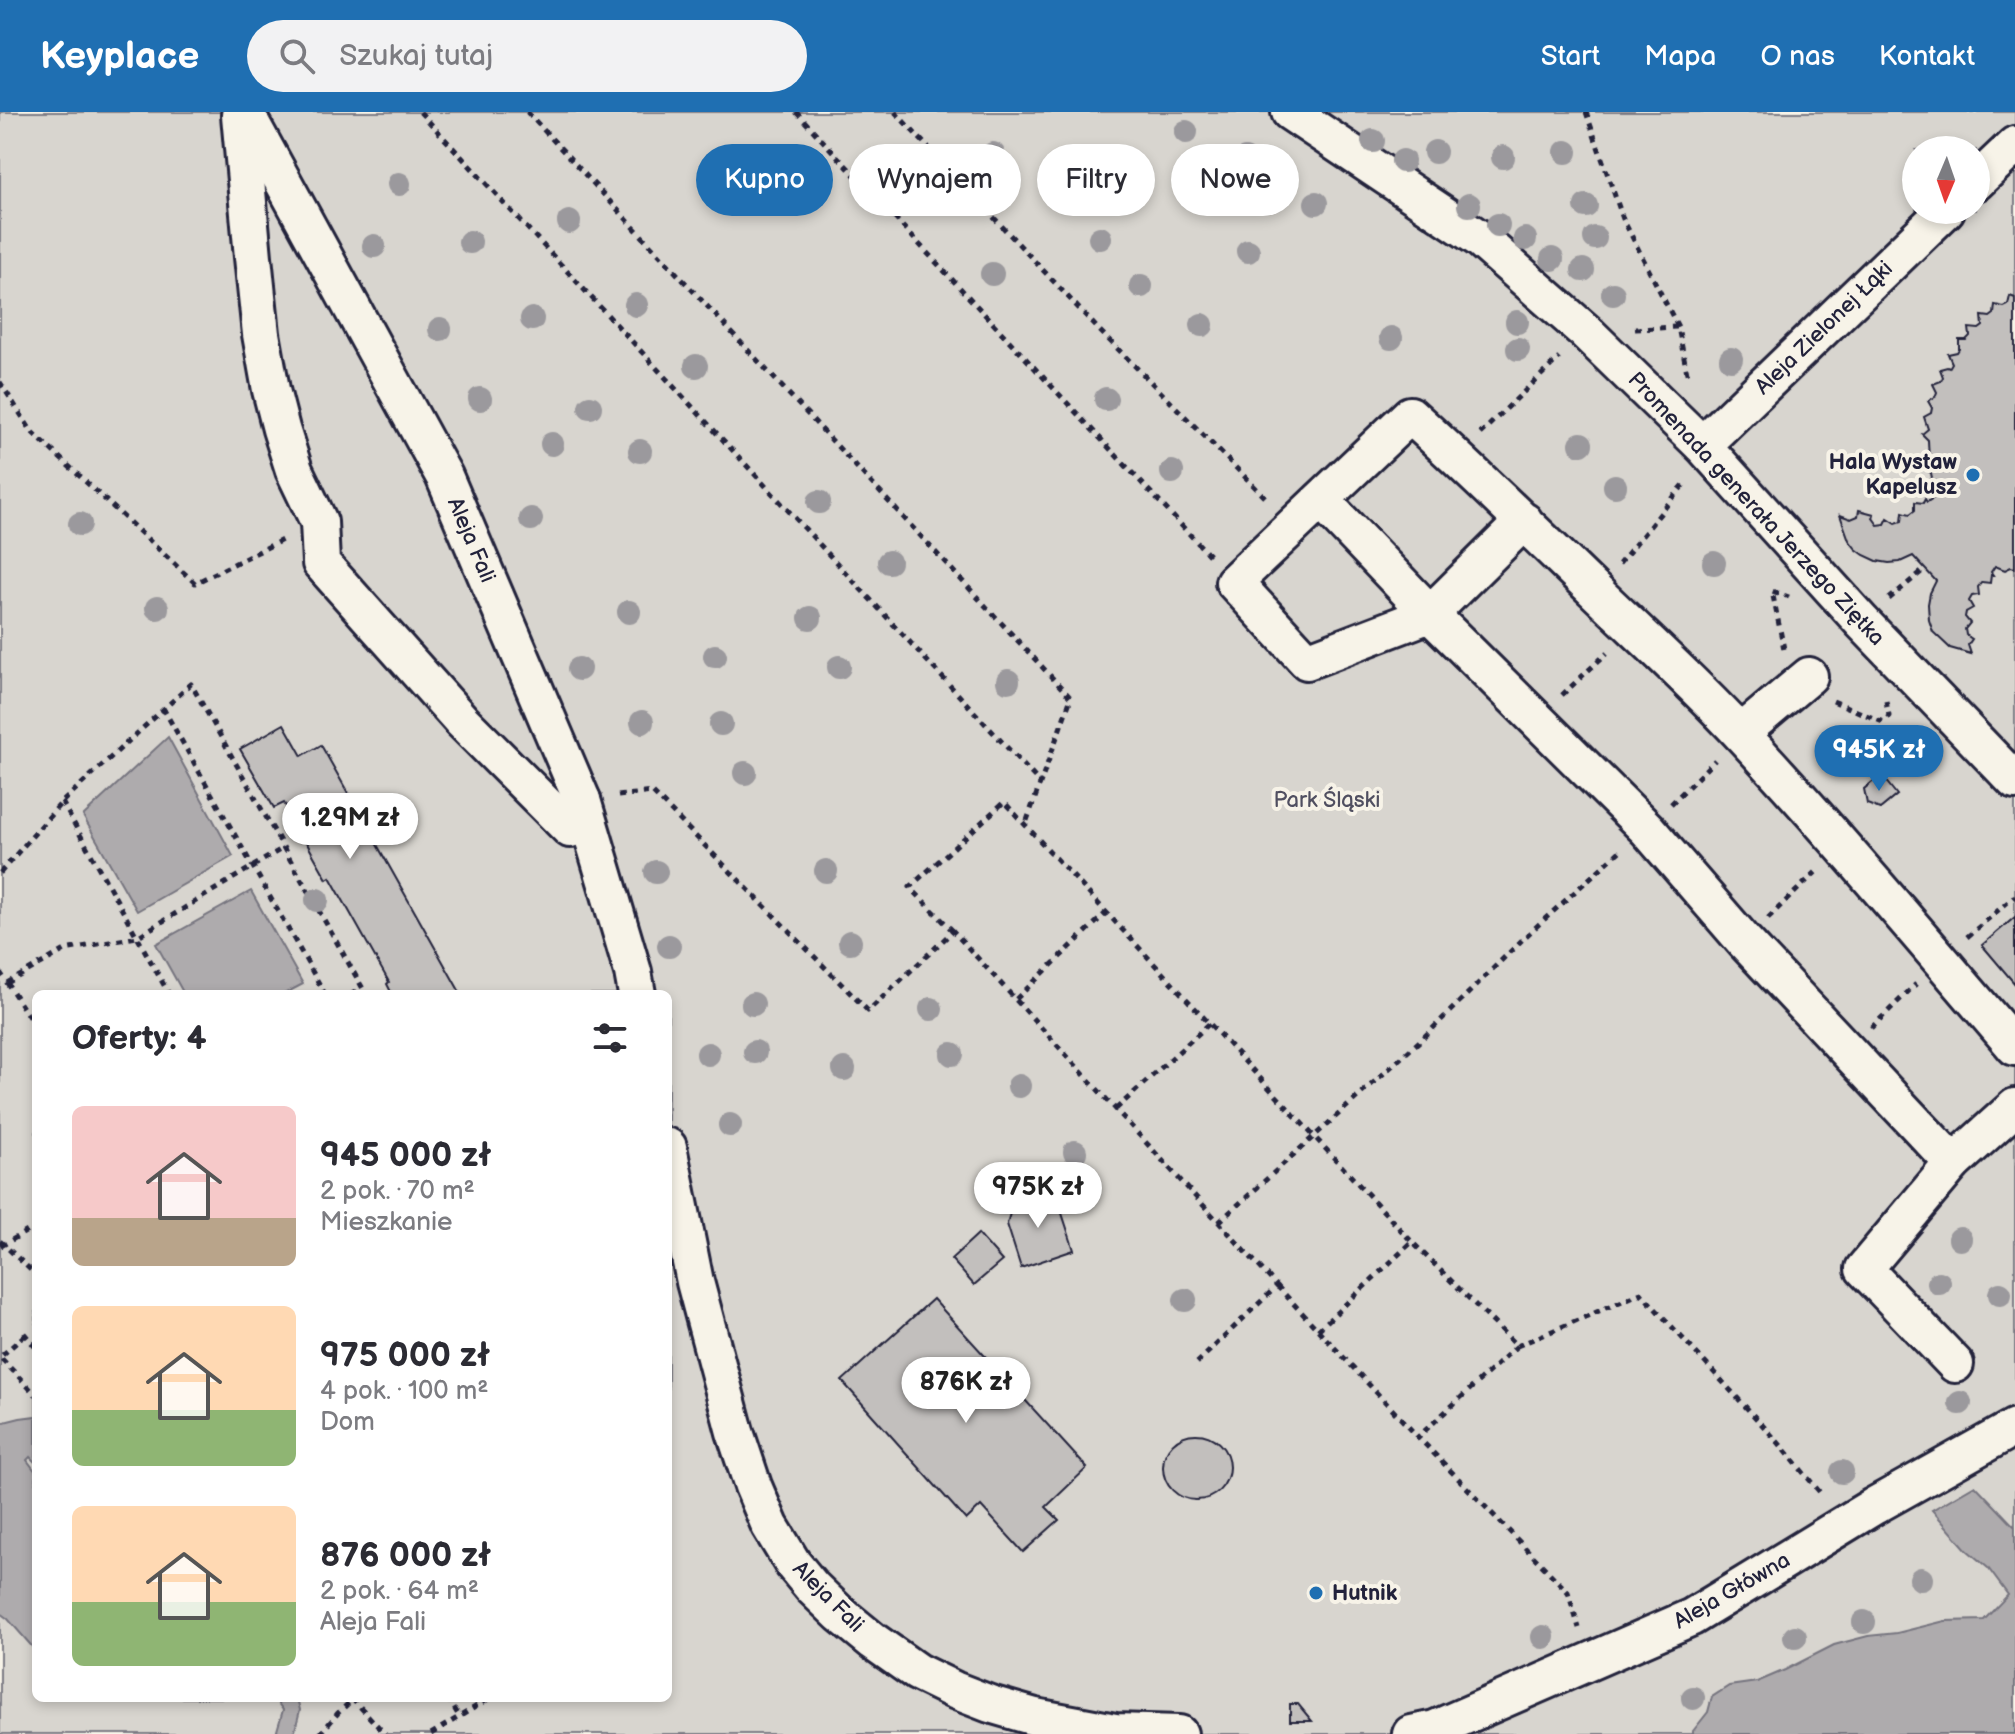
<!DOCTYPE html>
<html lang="pl">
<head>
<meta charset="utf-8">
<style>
  body { margin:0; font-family:"Balsamiq Sans",sans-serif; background:#f2f2f3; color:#2b2b33; height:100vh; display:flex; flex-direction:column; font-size:30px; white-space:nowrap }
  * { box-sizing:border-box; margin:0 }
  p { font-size:26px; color:#7c7c81 }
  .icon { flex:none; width:44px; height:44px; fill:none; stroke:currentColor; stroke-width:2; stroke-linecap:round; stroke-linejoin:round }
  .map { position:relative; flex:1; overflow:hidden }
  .details { position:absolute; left:32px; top:878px; width:640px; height:712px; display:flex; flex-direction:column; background:#fff; border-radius:12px; box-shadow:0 4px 12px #0003 }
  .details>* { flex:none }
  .guide { position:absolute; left:696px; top:32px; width:760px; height:72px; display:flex; gap:16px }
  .needle { width:52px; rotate:182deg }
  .tools { position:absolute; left:1902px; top:24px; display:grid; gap:16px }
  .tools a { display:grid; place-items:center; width:88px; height:88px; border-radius:50%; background:#fff; box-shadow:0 4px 12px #0003; font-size:40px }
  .price { position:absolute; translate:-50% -68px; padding:0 18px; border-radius:28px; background:#fff; color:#222; font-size:26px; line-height:52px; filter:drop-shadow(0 2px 4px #0008) }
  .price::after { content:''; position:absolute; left:50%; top:48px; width:24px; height:18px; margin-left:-12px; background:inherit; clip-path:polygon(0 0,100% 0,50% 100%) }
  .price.active { background:#1f6fb2; color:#fff }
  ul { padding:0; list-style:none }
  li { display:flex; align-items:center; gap:24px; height:200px; padding:0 40px }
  li span { display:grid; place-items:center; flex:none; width:224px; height:160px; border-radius:12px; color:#555 }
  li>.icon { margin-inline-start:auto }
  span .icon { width:96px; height:96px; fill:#fffc; stroke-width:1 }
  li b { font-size:34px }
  h2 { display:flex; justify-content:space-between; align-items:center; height:96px; padding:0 40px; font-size:34px }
  .chip { padding:0 28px; border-radius:36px; background:#fff; box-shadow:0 4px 12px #0003; font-size:28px; line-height:72px }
  .chip.active { background:#1f6fb2; color:#fff }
  header { display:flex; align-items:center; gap:48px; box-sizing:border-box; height:112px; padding:0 40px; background:#1f6fb2; color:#fff }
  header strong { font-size:38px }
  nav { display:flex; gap:44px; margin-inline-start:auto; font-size:28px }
  .search { width:560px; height:72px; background:#f2f2f3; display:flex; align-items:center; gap:20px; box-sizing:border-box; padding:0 28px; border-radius:44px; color:#7c7c81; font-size:30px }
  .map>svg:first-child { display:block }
  .green { fill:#d8d5cf; stroke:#7d7c85; stroke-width:2; fill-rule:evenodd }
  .water { fill:#aeabad; stroke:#76747f; stroke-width:2 }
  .building { fill:#c2bfbd; stroke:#22223b; stroke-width:2 }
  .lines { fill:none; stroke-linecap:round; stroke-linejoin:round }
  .street-casing { stroke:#22223b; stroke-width:42 }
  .path { stroke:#22223b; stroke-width:5; stroke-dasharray:6 6; stroke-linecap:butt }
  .street { stroke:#f7f3e8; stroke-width:36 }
  .tree { fill:#9b999d }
  .poi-dot { fill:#1f6fb2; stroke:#f7f3e8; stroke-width:3 }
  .labels { text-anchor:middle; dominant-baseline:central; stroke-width:8; stroke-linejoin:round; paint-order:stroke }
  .street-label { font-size:22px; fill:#22223b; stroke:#f7f3e8 }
  .poi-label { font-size:22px; font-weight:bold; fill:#22223b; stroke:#f7f3e8; text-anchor:end }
  .park-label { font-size:22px; fill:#504f60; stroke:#f7f3e8 }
</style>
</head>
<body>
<header>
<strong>Keyplace</strong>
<div class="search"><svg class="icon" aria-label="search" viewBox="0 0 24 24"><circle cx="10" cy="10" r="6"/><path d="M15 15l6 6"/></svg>Szukaj tutaj</div>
<nav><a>Start</a><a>Mapa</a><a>O nas</a><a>Kontakt</a></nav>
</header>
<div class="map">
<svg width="2015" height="1622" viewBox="0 0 2015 1622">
  <rect width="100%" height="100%" fill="#f7f3e8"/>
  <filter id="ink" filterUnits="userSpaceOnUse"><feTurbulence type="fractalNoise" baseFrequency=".0125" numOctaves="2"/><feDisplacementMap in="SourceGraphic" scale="16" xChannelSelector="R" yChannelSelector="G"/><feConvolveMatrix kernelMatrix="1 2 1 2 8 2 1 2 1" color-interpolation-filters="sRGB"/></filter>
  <g filter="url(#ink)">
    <path class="green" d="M0 0H2015V1622H0ZM1916 38H1976V98H1916ZM36 882H668V1586H36Z"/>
    <g class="water">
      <polygon points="168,625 233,744 137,799 83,704"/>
      <polygon points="251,779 303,872 284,882 184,882 156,832"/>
      <polygon points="36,1304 36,1351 30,1345 27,1348 36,1360 36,1539 8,1507 0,1501 0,1311 20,1306"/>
      <polygon points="1975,1373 2015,1415 2015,1622 1693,1622 1693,1619 1708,1600 1712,1585 1729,1574 1757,1570 1785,1558 1834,1533 1868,1524 1897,1521 1945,1509 1984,1508 2008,1483 1988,1456 1967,1438 1932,1398"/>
      <polygon points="274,1586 297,1586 300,1598 294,1622 276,1622 283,1598"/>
    </g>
    <g class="building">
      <polygon points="2010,184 2015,186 2015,456 2011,455 2005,458 1995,454 1991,460 1993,463 1991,463 1990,471 1982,470 1978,475 1979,483 1972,484 1969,489 1973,496 1966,500 1965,505 1970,511 1965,517 1966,523 1972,527 1968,533 1971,542 1950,536 1933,520 1929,508 1928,492 1930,481 1936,469 1913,444 1900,450 1889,451 1877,449 1864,443 1856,437 1849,428 1840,403 1851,407 1858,404 1859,398 1874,402 1873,406 1878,413 1885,412 1888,406 1896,411 1902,409 1903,400 1910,402 1915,398 1915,390 1923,391 1925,387 1927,390 1933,386 1928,372 1932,366 1931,361 1924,356 1929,350 1928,328 1922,322 1928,317 1924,305 1931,301 1932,296 1928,289 1935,285 1937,280 1933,272 1941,269 1943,265 1940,257 1947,255 1949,256 1952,251 1948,242 1957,240 1959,237 1959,228 1966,228 1970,224 1969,216 1979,217 1983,214 1982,204 1990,205 1994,202 1995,193 2004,195 2008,193"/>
      <polygon points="284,612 302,644 321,633 461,882 392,882 387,872 389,870 330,765 327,767 284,691 274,696 240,637"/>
      <polygon points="1881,663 1897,683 1880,697 1867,692 1864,677"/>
      <polygon points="2015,805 2015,872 1982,833"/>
      <polygon points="1037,1082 1059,1092 1074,1138 1021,1156 1007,1112 1013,1090"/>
      <polygon points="978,1122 1002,1149 974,1173 951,1147"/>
      <polygon points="933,1187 1087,1356 1046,1395 1059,1408 1023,1440 981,1394 966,1408 842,1269"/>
      <circle cx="1196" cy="1355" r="33"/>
      <polygon points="1290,1592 1298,1592 1312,1609 1290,1609"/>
    </g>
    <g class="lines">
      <g class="street-casing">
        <g id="street">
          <polyline points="245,0 444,364 582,688 633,860 637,882"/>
          <polyline points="1290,0 1480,127 1586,220 1702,333 1862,510 2015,669"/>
          <polyline points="240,3 253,145 261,222 271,278 281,317 294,358 319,410 321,451 462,609 570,717 582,688"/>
          <polyline points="1976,70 2015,33"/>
          <polyline points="1702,333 1946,98"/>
          <polyline points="1321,388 1430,502 1647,717 1744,829 1953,1051"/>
          <path d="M1524 409 1430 502 1307 549 1234 470 1410 303C1473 360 1534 420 1595 479 1645 527 1696 573 1743 624 1837 725 1925 830 2015 935"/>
          <polyline points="1741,621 1809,564"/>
          <polyline points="668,1035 695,1170 735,1320 753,1374 770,1414 793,1452 812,1475 840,1502 873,1529 917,1560 954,1578 990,1592 1035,1605 1072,1612 1115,1620 1179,1622"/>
          <polyline points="1955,1252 1864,1157 1953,1051 2015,995"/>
          <polyline points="1411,1622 1435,1617 1692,1505 1874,1394 2015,1315"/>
        </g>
      </g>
      <g class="path">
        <polyline points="420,0 1040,671"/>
        <polyline points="527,0 1071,586 1025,714"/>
        <polyline points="796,0 1209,443"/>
        <polyline points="895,0 1100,219 1268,388"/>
        <polyline points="1586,0 1623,107 1678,215 1688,266"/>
        <polyline points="1635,217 1678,215"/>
        <polyline points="0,270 32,320 195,471 286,426"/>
        <polyline points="1480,322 1559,246"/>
        <polyline points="1619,452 1686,370"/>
        <polyline points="1889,487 1925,457"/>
        <polyline points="1784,537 1772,479 1789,485"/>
        <polyline points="1562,583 1607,541"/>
        <polyline points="1833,589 1883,610 1889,604 1886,589"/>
        <polyline points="163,596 325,882"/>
        <polyline points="618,684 652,680 868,899 953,819 1277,1174 1196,1252"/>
        <polyline points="62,690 169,882"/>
        <polyline points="1671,692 1715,648"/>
        <polyline points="0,761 62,690 191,572 366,882"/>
        <polyline points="1768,806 1816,760"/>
        <polyline points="953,819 910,775 1004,690 1412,1130 1517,1234 1418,1325 1568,1480 1579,1516"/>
        <polyline points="1967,825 2015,784"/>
        <polyline points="0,860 36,916"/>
        <polyline points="7,871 65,838 137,825 283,736"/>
        <polyline points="352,882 362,876"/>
        <polyline points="1016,887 1106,801"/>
        <polyline points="1871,916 1916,872"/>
        <polyline points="1116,997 1210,911"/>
        <polyline points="1219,1110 1423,926 1526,824 1621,738"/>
        <polyline points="0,1129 36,1163"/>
        <polyline points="1,1134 36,1114"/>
        <polyline points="1277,1174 1418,1325"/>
        <polyline points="1318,1218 1412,1130"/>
        <polyline points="24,1221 36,1236"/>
        <polyline points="25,1223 0,1245 36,1283"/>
        <polyline points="1517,1234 1641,1181 1778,1330 1823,1384"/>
        <polyline points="352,1586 385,1622"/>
        <polyline points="448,1586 459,1604"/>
        <polyline points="320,1622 338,1601 353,1587"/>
        <polyline points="431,1622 490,1586"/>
      </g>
      <use href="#street" class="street"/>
    </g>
    <g class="tree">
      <circle cx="1186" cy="20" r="12"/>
      <circle cx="1373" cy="29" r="12"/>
      <circle cx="1435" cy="40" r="12"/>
      <circle cx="1566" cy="40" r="12"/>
      <circle cx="993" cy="42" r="12"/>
      <circle cx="1503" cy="45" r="12"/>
      <circle cx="1245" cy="47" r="12"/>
      <circle cx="1403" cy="49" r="12"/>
      <circle cx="399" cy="72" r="12"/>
      <circle cx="926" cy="84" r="12"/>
      <circle cx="1316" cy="91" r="12"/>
      <circle cx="1469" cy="93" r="12"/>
      <circle cx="1586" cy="94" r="12"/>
      <circle cx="569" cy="110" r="12"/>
      <circle cx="1498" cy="113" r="12"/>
      <circle cx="1100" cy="126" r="12"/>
      <circle cx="1595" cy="126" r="12"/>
      <circle cx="1525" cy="127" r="12"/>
      <circle cx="470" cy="130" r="12"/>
      <circle cx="374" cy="134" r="12"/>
      <circle cx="1248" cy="139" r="12"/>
      <circle cx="1552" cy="147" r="12"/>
      <circle cx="1583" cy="158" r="12"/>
      <circle cx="992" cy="162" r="12"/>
      <circle cx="1141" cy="174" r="12"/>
      <circle cx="1613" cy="182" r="12"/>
      <circle cx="636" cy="193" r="12"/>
      <circle cx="532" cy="207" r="12"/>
      <circle cx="1517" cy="210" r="12"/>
      <circle cx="1202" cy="213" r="12"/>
      <circle cx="440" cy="217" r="12"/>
      <circle cx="1391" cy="226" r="12"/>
      <circle cx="1518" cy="237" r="12"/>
      <circle cx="1731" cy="247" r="12"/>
      <circle cx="696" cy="254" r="12"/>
      <circle cx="480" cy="287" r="12"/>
      <circle cx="1106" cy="287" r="12"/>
      <circle cx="590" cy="295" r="12"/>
      <circle cx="552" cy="332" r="12"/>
      <circle cx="1581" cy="332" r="12"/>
      <circle cx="640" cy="339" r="12"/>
      <circle cx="1172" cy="360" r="12"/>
      <circle cx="1615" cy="374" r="12"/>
      <circle cx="819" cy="390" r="12"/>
      <circle cx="531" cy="407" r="12"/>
      <circle cx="80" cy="412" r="12"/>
      <circle cx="889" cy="450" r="12"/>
      <circle cx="1714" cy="451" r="12"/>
      <circle cx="157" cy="496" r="12"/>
      <circle cx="629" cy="500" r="12"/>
      <circle cx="810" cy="506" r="12"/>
      <circle cx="715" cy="544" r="12"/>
      <circle cx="839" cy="555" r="12"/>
      <circle cx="579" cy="557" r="12"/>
      <circle cx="1008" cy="569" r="12"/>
      <circle cx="642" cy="610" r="12"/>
      <circle cx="721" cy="612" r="12"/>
      <circle cx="745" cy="661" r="12"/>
      <circle cx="341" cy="706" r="12"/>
      <circle cx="826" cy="759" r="12"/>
      <circle cx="656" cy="760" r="12"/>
      <circle cx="317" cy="788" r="12"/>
      <circle cx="850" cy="830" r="12"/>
      <circle cx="669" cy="834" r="12"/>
      <circle cx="753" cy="892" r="12"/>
      <circle cx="931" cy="897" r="12"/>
      <circle cx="755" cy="940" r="12"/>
      <circle cx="708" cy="942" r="12"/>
      <circle cx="952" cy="942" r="12"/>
      <circle cx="844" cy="957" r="12"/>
      <circle cx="1019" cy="974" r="12"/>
      <circle cx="730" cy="1013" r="12"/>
      <circle cx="1075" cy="1040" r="12"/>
      <circle cx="1960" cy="1127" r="12"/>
      <circle cx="1939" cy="1171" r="12"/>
      <circle cx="2000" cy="1182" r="12"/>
      <circle cx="1185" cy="1188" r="12"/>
      <circle cx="1960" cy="1291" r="12"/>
      <circle cx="1842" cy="1360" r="12"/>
      <circle cx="1921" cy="1467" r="12"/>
      <circle cx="1864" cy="1510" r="12"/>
      <circle cx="1543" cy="1525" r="12"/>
      <circle cx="1795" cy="1525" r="12"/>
      <circle cx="1693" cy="1586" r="12"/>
    </g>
  </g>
  <g class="poi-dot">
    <circle cx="1973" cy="363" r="8"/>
    <circle cx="1316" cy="1481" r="8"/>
  </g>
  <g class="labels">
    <g class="street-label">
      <text transform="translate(1824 216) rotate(-44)">Aleja Zielonej Łąki</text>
      <text transform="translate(1756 397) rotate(47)">Promenada generała Jerzego Ziętka</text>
      <text transform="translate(471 428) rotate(67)">Aleja Fali</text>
      <text transform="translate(1732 1479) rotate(-30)">Aleja Główna</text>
      <text transform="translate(828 1485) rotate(45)">Aleja Fali</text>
    </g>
    <g class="poi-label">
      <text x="1957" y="350">Hala Wystaw<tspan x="1957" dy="25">Kapelusz</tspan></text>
      <text x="1332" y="1481" text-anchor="start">Hutnik</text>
    </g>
    <g class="park-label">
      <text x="1327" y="688">Park Śląski</text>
    </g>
  </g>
</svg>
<div class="tools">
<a><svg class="needle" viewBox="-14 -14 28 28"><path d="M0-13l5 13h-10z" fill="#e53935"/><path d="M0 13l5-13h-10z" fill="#7c7c81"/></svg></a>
</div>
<b class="price active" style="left:1879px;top:681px">945K zł</b>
<b class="price" style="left:350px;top:749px">1.29M zł</b>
<b class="price" style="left:1038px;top:1118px">975K zł</b>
<b class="price" style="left:966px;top:1313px">876K zł</b>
<div class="guide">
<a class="chip active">Kupno</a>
<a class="chip">Wynajem</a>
<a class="chip">Filtry</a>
<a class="chip">Nowe</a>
</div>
<section class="details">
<h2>Oferty: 4<svg class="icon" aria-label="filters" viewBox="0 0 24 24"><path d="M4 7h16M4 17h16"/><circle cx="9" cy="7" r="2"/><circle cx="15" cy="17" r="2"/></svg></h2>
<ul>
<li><span style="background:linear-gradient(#f6c9c9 70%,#b9a48a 0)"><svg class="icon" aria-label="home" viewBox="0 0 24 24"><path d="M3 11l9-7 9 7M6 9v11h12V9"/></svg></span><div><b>945 000 zł</b><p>2 pok. · 70 m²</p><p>Mieszkanie</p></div></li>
<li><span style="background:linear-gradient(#ffd9b3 65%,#8fb573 0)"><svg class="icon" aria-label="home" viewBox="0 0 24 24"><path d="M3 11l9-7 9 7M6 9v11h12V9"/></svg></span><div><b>975 000 zł</b><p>4 pok. · 100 m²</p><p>Dom</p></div></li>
<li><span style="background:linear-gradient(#ffd9b3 60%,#8fb573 0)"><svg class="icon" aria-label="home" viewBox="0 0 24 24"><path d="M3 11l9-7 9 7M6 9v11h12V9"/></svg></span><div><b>876 000 zł</b><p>2 pok. · 64 m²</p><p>Aleja Fali</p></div></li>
</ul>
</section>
</div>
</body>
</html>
